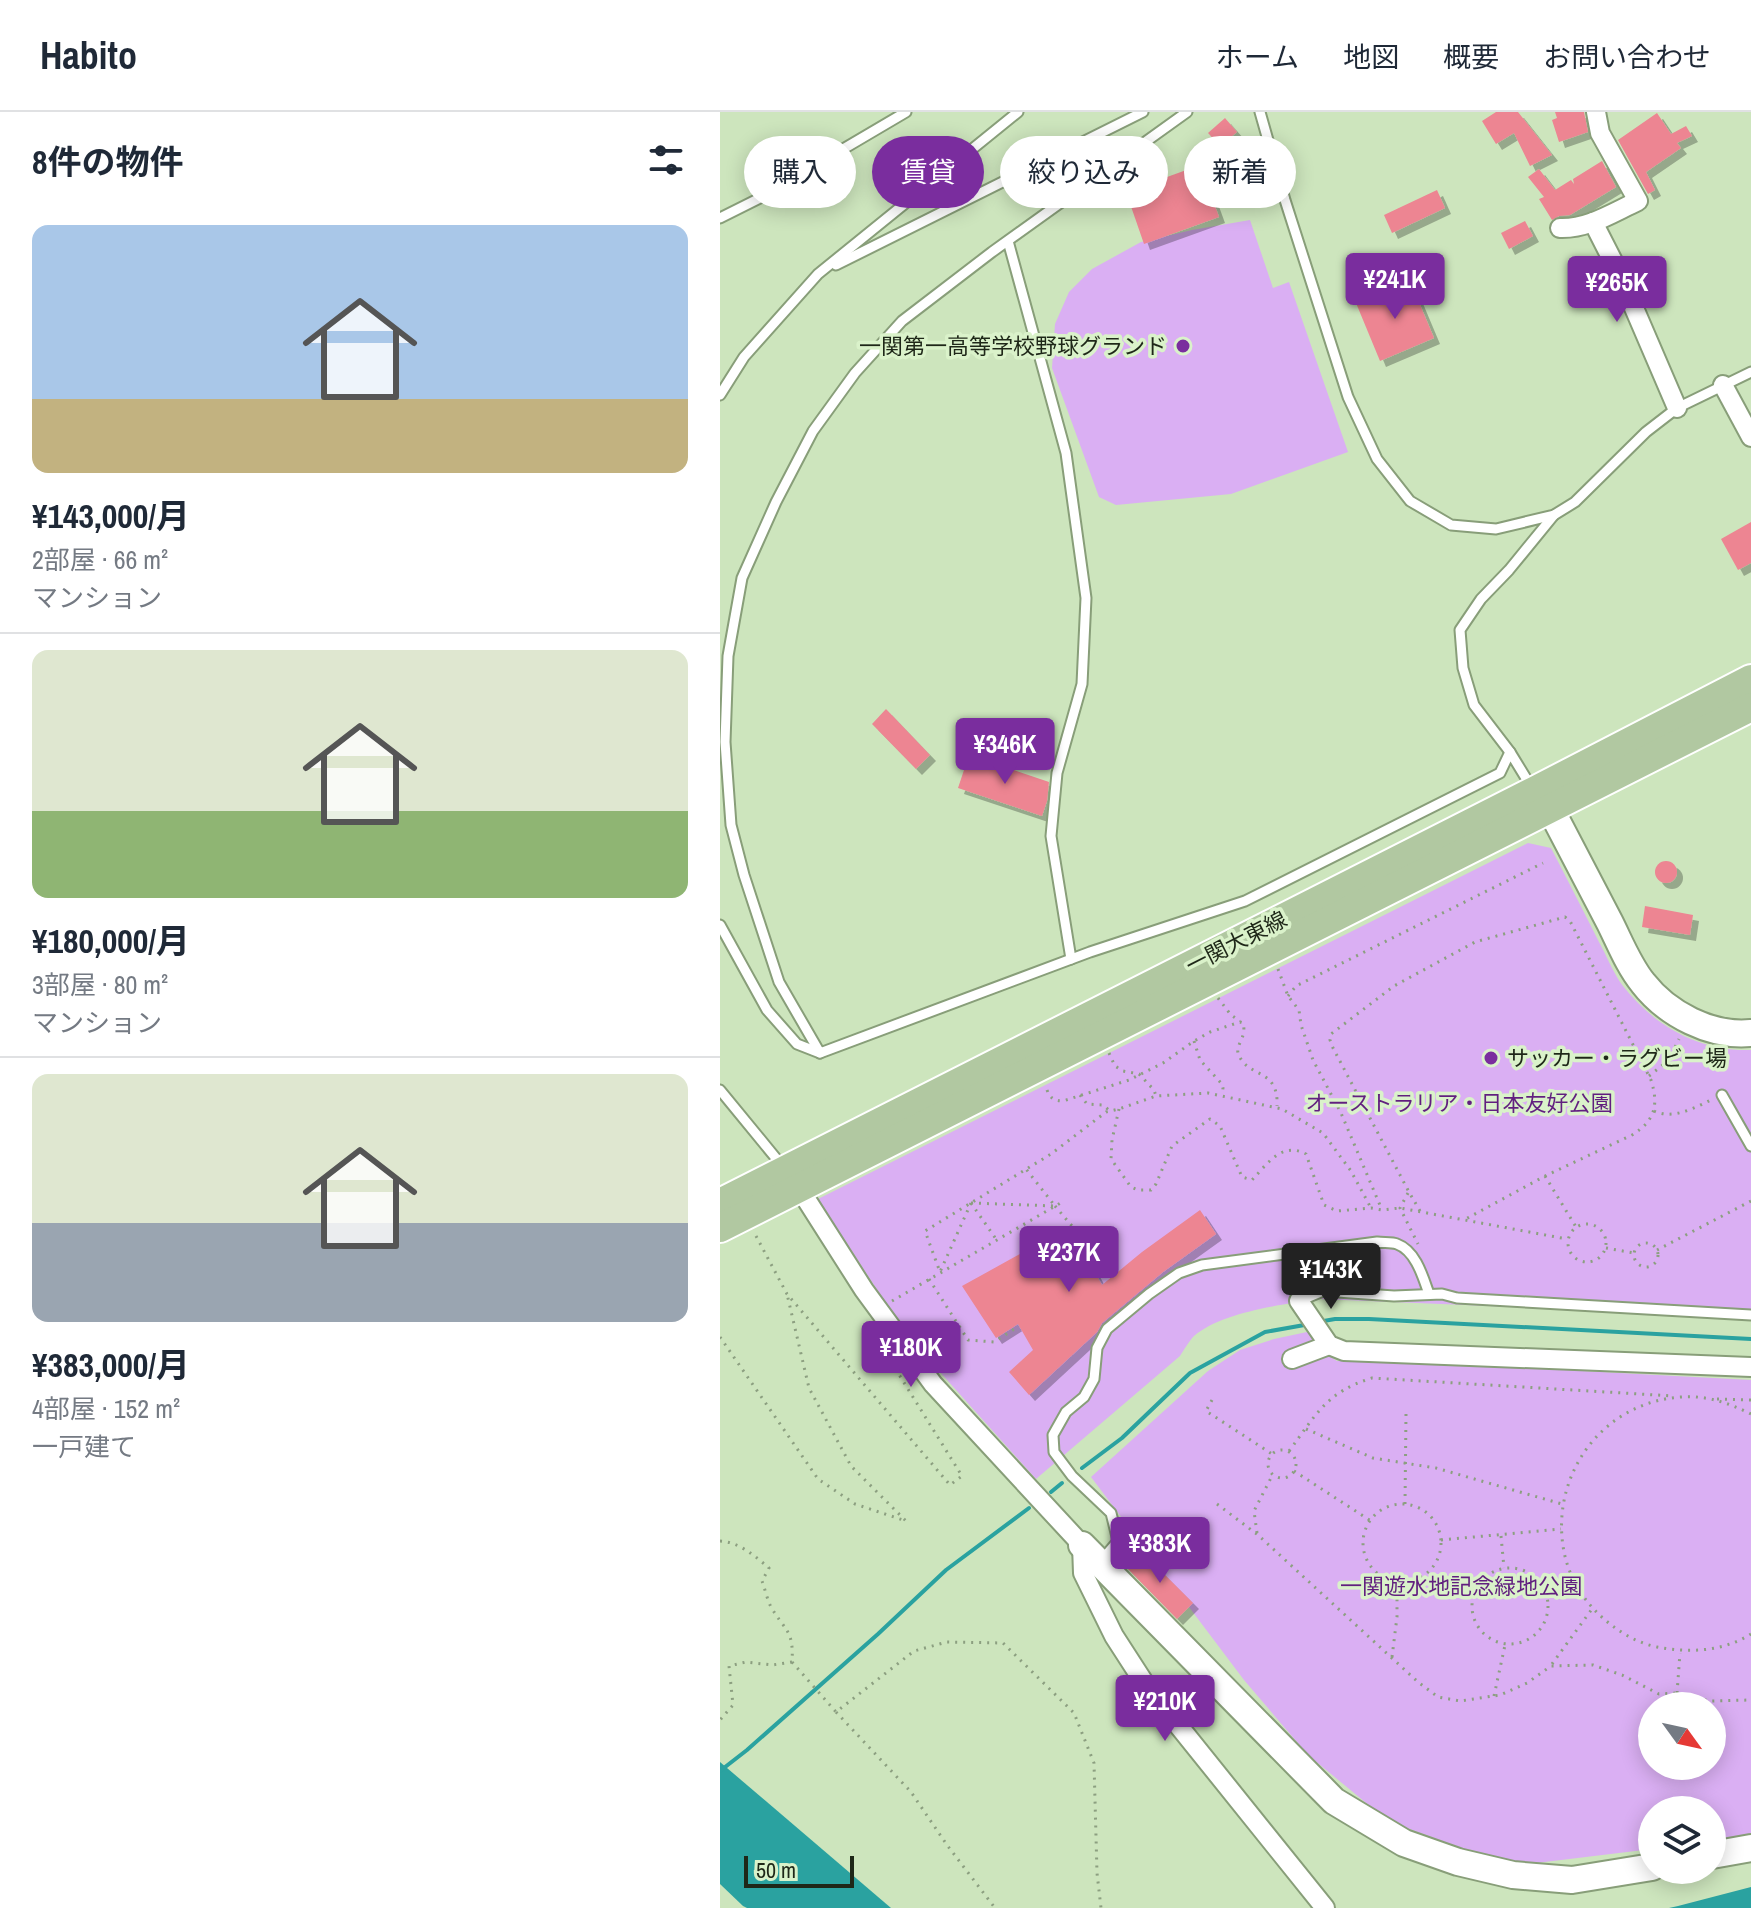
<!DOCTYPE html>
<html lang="ja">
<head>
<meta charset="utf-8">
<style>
  body { margin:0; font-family:"Archivo Narrow","Noto Sans JP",sans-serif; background:#f6f6f7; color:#1f2937; height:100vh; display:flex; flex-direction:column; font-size:30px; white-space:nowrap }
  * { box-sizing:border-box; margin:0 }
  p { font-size:26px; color:#747a83 }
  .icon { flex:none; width:44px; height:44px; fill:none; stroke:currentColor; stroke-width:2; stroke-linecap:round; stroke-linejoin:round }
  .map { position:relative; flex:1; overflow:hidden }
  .drawer { display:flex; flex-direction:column; background:#fff; width:720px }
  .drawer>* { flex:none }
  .hud { position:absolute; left:24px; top:24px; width:760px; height:72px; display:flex; gap:16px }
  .needle { width:52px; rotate:123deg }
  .fabs { position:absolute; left:918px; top:1580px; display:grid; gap:16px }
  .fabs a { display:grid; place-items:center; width:88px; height:88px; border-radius:50%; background:#fff; box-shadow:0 4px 20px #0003; font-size:40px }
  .scale { position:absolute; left:24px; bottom:20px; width:110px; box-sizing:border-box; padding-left:8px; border:4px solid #1e2718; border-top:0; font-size:22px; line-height:28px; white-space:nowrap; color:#1e2718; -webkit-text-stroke:6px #daf2ca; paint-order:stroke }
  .price { position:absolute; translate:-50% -68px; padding:0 18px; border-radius:8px; background:#7a2d9e; color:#fff; font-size:26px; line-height:52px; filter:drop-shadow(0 2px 4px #0008) }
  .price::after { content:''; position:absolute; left:50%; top:48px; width:24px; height:18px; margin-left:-12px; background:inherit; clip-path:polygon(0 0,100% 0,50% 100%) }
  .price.selected { background:#222; color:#fff }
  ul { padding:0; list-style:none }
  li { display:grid; align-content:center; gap:16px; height:424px; padding:0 32px }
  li+li { border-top:2px solid #e0e1e3 }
  li span { display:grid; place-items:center; height:248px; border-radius:16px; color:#555 }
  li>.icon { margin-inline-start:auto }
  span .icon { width:144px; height:144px; fill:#fffc; stroke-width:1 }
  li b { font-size:34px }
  h2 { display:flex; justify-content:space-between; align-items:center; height:96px; padding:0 32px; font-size:34px }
  .tag { padding:0 28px; border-radius:36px; background:#fff; box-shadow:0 4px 20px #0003; font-size:28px; line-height:72px }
  .tag.selected { background:#7a2d9e; color:#fff }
  header { display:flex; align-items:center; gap:48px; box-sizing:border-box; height:112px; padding:0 40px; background:#fff; border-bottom:2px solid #e0e1e3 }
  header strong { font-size:38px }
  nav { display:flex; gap:44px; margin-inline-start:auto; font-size:28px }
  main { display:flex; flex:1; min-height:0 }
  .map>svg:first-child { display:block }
  .green { fill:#daaff3; fill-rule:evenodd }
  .water { fill:#2aa2a0 }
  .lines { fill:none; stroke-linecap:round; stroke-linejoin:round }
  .stream { stroke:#2aa2a0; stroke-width:4 }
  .building { fill:#ed8592; filter:url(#shadow) }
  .lane-casing { stroke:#889e79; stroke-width:13 }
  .street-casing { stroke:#889e79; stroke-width:22 }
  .secondary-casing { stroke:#889e79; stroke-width:30 }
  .primary-casing { stroke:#fff; stroke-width:32 }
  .path { stroke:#8c9f80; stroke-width:3; stroke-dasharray:2 6; stroke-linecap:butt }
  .lane { stroke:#fff; stroke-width:9 }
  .street { stroke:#fff; stroke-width:18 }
  .secondary { stroke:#fff; stroke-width:26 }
  .primary { stroke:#b1c8a1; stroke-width:28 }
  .poi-dot { fill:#7a2d9e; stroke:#daf2ca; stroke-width:3 }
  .labels { text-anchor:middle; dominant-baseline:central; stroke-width:7; stroke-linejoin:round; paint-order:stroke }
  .poi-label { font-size:22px; fill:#1e2718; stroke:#daf2ca; text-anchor:end }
  .street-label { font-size:22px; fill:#1e2718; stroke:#daf2ca }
  .park-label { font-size:22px; fill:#611f7f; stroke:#daf2ca }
</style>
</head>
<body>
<header>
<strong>Habito</strong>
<nav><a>ホーム</a><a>地図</a><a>概要</a><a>お問い合わせ</a></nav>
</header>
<main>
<section class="drawer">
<h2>8件の物件<svg class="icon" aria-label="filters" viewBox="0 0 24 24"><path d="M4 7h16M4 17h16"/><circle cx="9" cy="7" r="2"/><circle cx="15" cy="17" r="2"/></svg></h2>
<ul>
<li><span style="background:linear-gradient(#a9c7e8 70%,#c2b280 0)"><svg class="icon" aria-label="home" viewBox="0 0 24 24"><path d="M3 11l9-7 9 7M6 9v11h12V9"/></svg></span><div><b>¥143,000/月</b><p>2部屋 · 66 m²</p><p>マンション</p></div></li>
<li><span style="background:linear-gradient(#dfe7d0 65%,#8fb573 0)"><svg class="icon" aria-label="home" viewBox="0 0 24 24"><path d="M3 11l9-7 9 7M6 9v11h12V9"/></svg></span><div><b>¥180,000/月</b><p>3部屋 · 80 m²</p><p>マンション</p></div></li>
<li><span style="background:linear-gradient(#dfe7d0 60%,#9aa5b1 0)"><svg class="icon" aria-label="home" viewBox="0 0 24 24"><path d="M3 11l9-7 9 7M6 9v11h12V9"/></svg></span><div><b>¥383,000/月</b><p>4部屋 · 152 m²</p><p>一戸建て</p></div></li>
</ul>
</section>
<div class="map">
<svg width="1031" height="1796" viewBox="0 0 1031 1796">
  <defs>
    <filter id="shadow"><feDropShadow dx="6" dy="6" stdDeviation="0" flood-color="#0004"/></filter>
  </defs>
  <rect width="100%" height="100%" fill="#cde5bd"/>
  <g class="green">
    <polygon points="530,108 553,176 569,170 628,340 511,382 396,393 379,385 332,256 335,212 349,180 372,157 421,130 472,118"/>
    <path d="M808 731 831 736C847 767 863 798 879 830 887 844 893 861 903 874 934 914 980 940 1031 938V1205L600 1187C564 1192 502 1200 474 1224 469 1229 464 1238 460 1244L316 1367 201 1239 163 1187 98 1087Z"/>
    <path d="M587 1220 603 1240 617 1249 677 1244 862 1259 1031 1268V1722L992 1730V1698H932V1737L808 1752 741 1736 668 1709 588 1643 524 1568 371 1365 488 1259 520 1238 554 1227ZM932 1594H992V1654H932Z"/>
  </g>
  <g class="water">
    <polygon points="0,1650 171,1796 27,1796 23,1794 0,1772"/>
    <polygon points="1031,1775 1031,1796 949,1796 958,1794"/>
  </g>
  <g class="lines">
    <g class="stream">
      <polyline points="598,1210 615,1207 649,1207 1031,1227"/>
      <polyline points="362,1356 402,1326 470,1261 545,1220 590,1212"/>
      <polyline points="331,1380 342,1371"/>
      <polyline points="0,1659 27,1638 158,1522 226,1458 309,1396"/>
    </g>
  </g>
  <g class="building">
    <polygon points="776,0 798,0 832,43 810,54 794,21 776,32 762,9"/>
    <polygon points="835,0 864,0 868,20 839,30 832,8 837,6"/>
    <polygon points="937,1 951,22 966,14 972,24 957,31 961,36 926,60 935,78 928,82 898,28"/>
    <polygon points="505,6 517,20 500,34 488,21"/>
    <polygon points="882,49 896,75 850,103 839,104 832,108 819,87 824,85 808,65 819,57 835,78 851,68 854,72 853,67"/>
    <polygon points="480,53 499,105 424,132 406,80"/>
    <polygon points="717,78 725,96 672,121 664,103"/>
    <polygon points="805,109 813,124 789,137 781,121"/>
    <polygon points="690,169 714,226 660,249 636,191"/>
    <polygon points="1031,410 1031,451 1018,458 1001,427"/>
    <polygon points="166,597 210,643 196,657 152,612"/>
    <polygon points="249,643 329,670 327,689 322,704 238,676"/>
    <circle cx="946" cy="760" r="11"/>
    <polygon points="925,794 973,803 970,823 922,815"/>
    <polygon points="480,1098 496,1122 443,1160 382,1211 377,1220 309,1283 289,1260 313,1238 298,1212 276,1226 242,1174 349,1115 382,1173 422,1140"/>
    <polygon points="422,1440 473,1491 457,1507 406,1455"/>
  </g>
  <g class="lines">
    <g class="lane-casing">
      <g id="lane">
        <polyline points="467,0 272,140 182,209 135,261 93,319 56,390 22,466 8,544 5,630 11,713 24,763 59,870 100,941 370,840 525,789 780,661 790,640 812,676"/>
        <polyline points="540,0 565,88 628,285 657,347 690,389 731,413 776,417 834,403 855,390 926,320 957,296 1031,260"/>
        <polyline points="0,106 40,86 186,0"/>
        <polyline points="288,129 346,341 366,486 362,572 337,661 331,724 351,847"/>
        <polyline points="116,153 423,0"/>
        <polyline points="0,283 24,245 98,162 298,0"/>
        <polyline points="790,640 754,593 743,556 740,518 761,487 789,458 834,403"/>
        <polyline points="0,813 47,898 77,932 100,941"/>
        <polyline points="0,978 64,1056"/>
        <polyline points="1002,983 1031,1034"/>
        <polyline points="579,1189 603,1179 674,1184 722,1182 737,1186 1031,1203"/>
        <path d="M381 1449 398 1429 391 1401 352 1364 334 1340 333 1323 346 1300 364 1285 374 1267 377 1236 387 1217 429 1182 459 1161 482 1153 657 1130C663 1131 672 1130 677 1132 696 1139 703 1165 709 1182"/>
      </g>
    </g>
    <g class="street-casing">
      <g id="street">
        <polyline points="873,110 899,161 957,296"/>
        <path d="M840 116C868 117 892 101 918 89L880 21 876 0"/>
        <polyline points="1003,273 1031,325"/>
        <polyline points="79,1076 144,1178 213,1272 362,1433 363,1461 394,1524 425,1572 605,1796"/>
        <polyline points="579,1189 609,1233 624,1239 1031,1255"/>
        <polyline points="572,1247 609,1233"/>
      </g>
    </g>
    <g class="secondary-casing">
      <g id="secondary">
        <path d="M830 696C850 734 870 773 890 811 900 831 909 854 923 871 947 902 991 925 1031 921"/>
        <polyline points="362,1433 614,1689 684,1731 738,1750 793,1763 852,1768 932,1755"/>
        <polyline points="992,1743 1031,1736"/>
      </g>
    </g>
    <g class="primary-casing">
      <g id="primary">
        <polyline points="0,1091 814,679 1031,567"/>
        <polyline points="0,1116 1031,595"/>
      </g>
    </g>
    <g class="path">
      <polyline points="558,857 568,884 579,898 581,913 593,948 621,1001 662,1098"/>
      <polyline points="568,884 576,874 823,751"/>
      <polyline points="498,886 511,903 520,909"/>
      <polyline points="474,929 480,948 502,972 503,976 502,983"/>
      <polyline points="389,941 395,954 403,959 419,962 434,978 436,984"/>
      <polyline points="929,964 949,948 959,927"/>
      <path d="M327 978C330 986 334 989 343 989L409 968 443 951 474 929 490 920 520 910 523 911C527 925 516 932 518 941 527 967 559 955 557 994"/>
      <polyline points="360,983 367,992 383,993 390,999"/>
      <path d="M399 997 392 1028 391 1047 411 1075 418 1078H431L436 1072 452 1034 490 1007 500 1014 522 1065 532 1068C547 1052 562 1029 586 1042L604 1093 617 1099 651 1096 662 1098 680 1096 847 1127"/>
      <path d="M934 999C953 1008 974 996 991 988"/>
      <polyline points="825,1064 856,1115"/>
      <polyline points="688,1081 680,1096 698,1132"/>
      <polyline points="251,1091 220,1160 205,1119 331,1042 386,1000 399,997 436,984 488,981 562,997 603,1021 631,1059 651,1096"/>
      <polyline points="251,1091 335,1094 306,1057"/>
      <polyline points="251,1091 276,1127"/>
      <polyline points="335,1094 380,1147"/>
      <path d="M700 1099 689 1080 613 936 610 928 611 922 674 874 755 830 845 805 850 809 931 968C939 993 935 1009 912 1023L825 1064 742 1109"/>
      <circle cx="867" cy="1131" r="19"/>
      <polyline points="36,1124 67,1182 230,1373 242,1364 178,1261 183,1257"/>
      <circle cx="926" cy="1143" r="12"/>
      <polyline points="886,1136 914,1141"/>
      <polyline points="937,1138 1031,1089"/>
      <polyline points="209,1167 248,1228 274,1230 299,1214"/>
      <polyline points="172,1189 344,1089"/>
      <polyline points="0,1225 98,1367 135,1392 186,1409 131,1354 89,1276 67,1182"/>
      <polyline points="997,1287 1031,1288"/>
      <polyline points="492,1288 486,1299 552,1342"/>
      <path d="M1031 1302C1009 1291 986 1283 961 1285 884 1290 832 1360 843 1434 847 1462 862 1488 884 1507 899 1520 917 1531 937 1535 969 1541 1002 1540 1031 1522"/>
      <polyline points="586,1317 653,1346 716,1356 842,1392"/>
      <circle cx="562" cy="1352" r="14"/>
      <path d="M569 1339C596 1303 606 1280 652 1266L953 1284"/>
      <polyline points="574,1359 651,1409"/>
      <polyline points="497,1392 538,1423 698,1570 718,1585 740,1589 780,1583 807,1571 831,1554 873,1553 902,1563 939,1582 957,1581 990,1589 1031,1588"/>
      <polyline points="685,1392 686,1302"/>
      <circle cx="682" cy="1431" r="39"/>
      <polyline points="537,1421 534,1399 553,1362"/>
      <polyline points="781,1424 784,1456"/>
      <polyline points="721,1428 841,1417"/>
      <path d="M0 1429C19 1430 35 1444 49 1456L42 1469C45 1477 47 1487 51 1495 65 1519 74 1518 72 1550L52 1553 26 1550 9 1554 13 1593 0 1608"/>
      <circle cx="790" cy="1494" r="38"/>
      <polyline points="672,1545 677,1505 677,1470"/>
      <polyline points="72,1550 116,1600 194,1539 227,1530 283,1531 354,1601 374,1651 377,1761 381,1796"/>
      <polyline points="832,1552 872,1497"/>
      <polyline points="957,1581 960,1541"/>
      <polyline points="774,1584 785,1533"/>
      <polyline points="116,1600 191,1680 227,1733 275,1796"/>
    </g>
    <use href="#lane" class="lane"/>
    <use href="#street" class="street"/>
    <use href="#secondary" class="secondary"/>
    <use href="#primary" class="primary"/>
  </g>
  <g class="poi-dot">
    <circle cx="463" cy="234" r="8"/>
    <circle cx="771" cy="946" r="8"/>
  </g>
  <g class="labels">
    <g class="poi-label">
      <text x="447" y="234">一関第一高等学校野球グランド</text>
      <text x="787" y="946" text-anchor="start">サッカー・ラグビー場</text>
    </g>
    <g class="street-label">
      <text transform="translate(516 830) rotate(-27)">一関大東線</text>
    </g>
    <g class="park-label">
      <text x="739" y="991">オーストラリア・日本友好公園</text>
      <text x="741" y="1474">一関遊水地記念緑地公園</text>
    </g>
  </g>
</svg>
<div class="fabs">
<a><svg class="needle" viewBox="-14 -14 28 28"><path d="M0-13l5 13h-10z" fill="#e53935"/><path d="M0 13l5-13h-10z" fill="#747a83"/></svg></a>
<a><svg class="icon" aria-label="layers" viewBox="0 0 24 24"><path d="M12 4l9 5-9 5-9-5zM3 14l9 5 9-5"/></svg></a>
</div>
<div class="scale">50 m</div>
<b class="price" style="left:675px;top:209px">¥241K</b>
<b class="price" style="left:897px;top:212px">¥265K</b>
<b class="price" style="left:285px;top:674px">¥346K</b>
<b class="price" style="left:349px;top:1182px">¥237K</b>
<b class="price selected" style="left:611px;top:1199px">¥143K</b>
<b class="price" style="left:191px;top:1277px">¥180K</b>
<b class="price" style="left:440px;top:1473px">¥383K</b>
<b class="price" style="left:445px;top:1631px">¥210K</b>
<div class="hud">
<a class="tag">購入</a>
<a class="tag selected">賃貸</a>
<a class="tag">絞り込み</a>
<a class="tag">新着</a>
</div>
</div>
</main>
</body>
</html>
